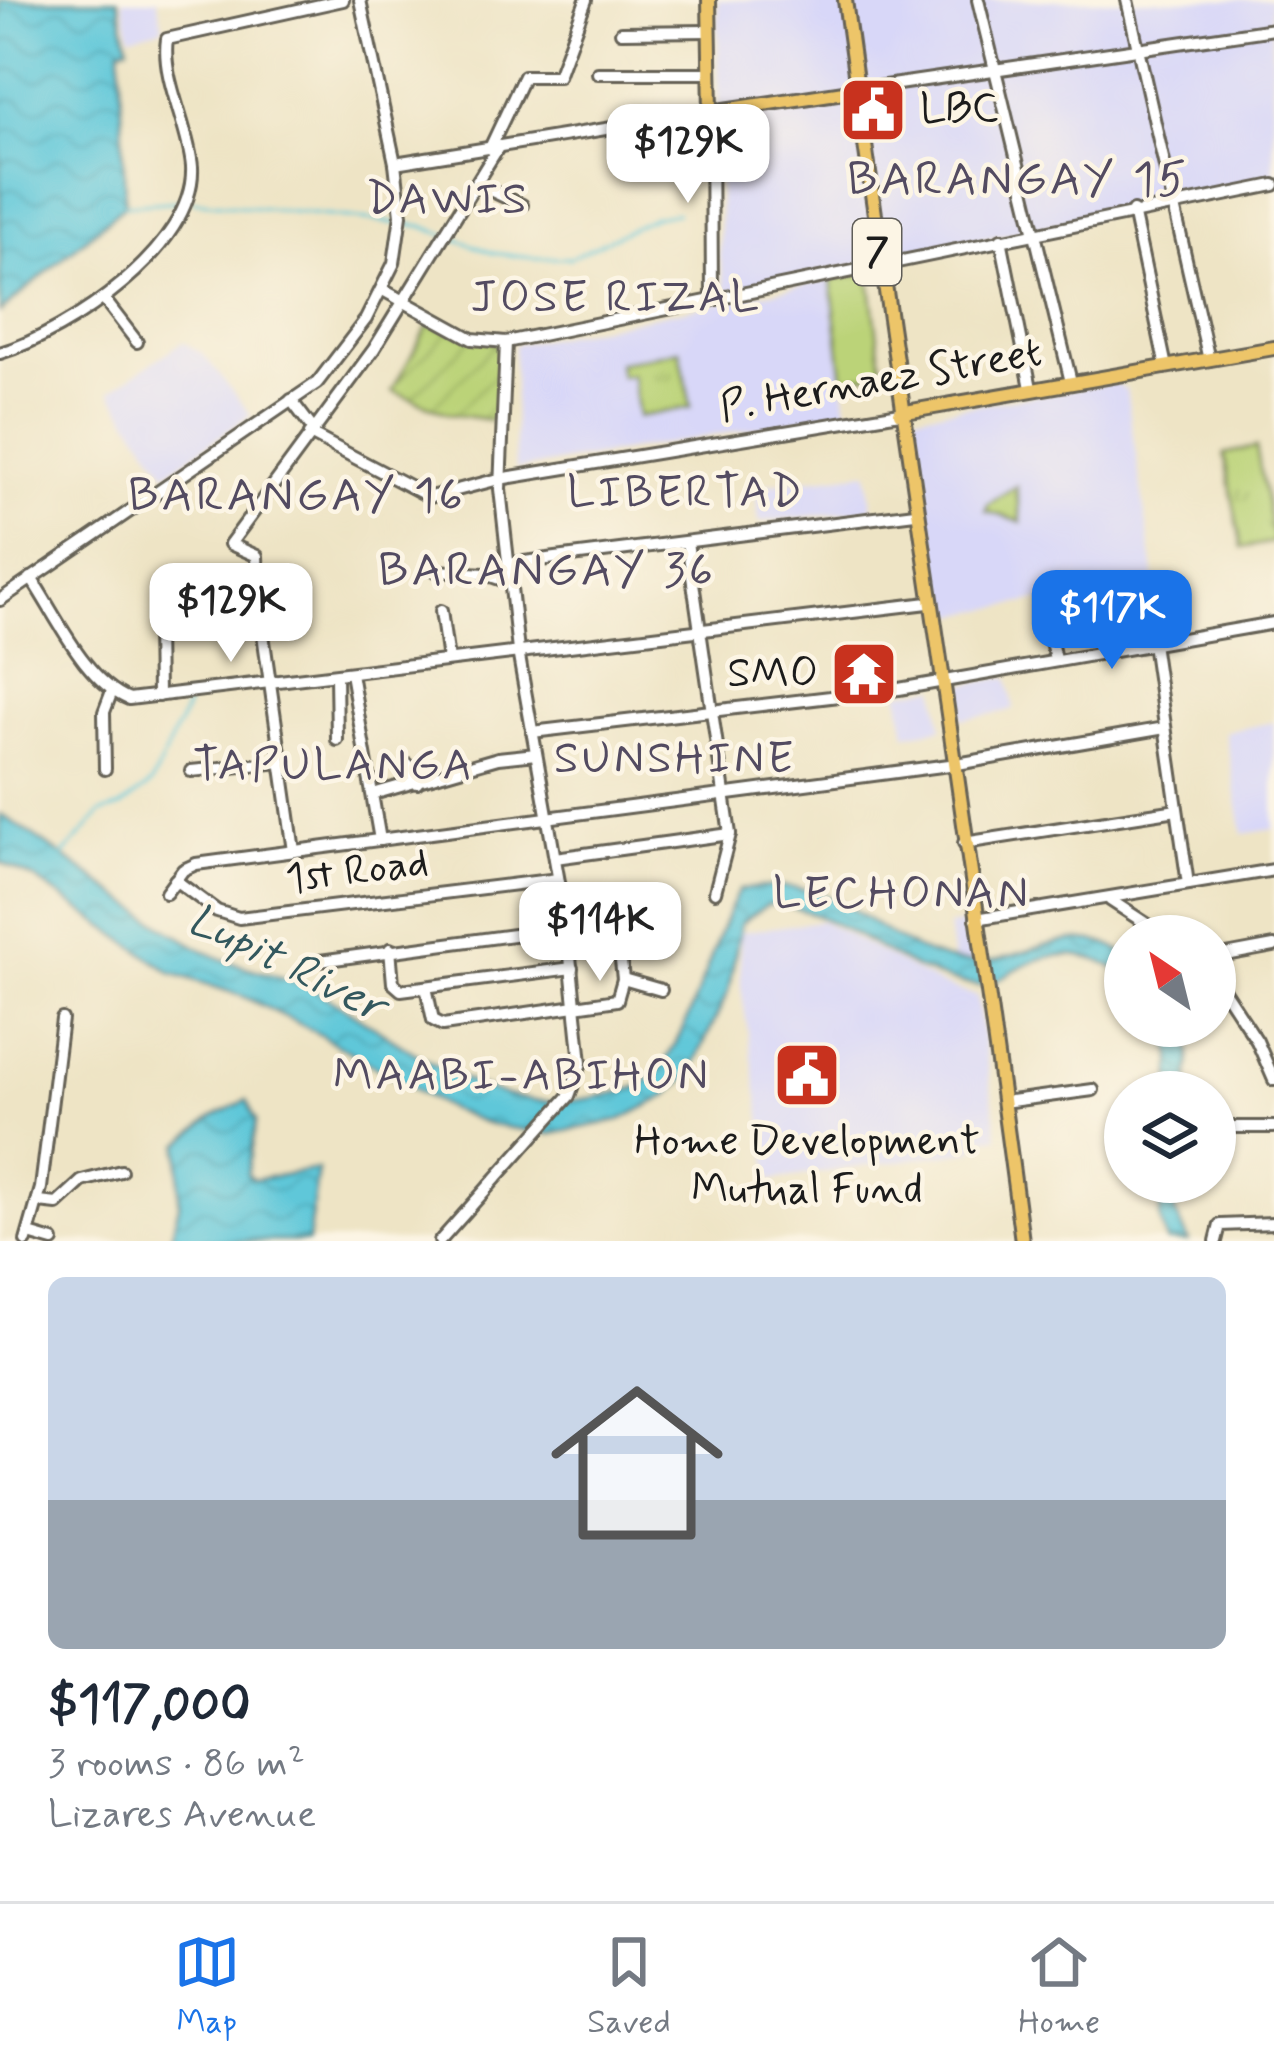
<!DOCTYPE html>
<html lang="en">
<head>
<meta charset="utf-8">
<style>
  body { margin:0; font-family:Mynerve,sans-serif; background:#f2f2f3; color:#1f2937; height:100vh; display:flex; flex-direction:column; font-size:45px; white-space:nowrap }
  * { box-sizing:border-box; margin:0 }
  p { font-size:39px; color:#747a83 }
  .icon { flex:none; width:66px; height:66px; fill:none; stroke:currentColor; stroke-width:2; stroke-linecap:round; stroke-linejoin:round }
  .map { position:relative; height:1241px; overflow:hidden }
  .side { display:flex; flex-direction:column; background:#fff; flex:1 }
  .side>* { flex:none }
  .needle { width:78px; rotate:325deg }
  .buttons { position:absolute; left:1104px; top:915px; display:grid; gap:24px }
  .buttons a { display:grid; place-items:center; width:132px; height:132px; border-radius:50%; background:#fff; box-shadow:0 3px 9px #0004; font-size:60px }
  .price { position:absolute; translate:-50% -102px; padding:0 27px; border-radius:24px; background:#fff; color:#222; font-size:39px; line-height:78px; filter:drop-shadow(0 3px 6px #0008) }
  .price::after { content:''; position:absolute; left:50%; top:72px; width:36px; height:27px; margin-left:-18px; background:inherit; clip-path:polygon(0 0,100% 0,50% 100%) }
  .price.active { background:#1a73e8; color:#fff }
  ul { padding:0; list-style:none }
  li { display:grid; align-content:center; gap:24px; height:636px; padding:0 48px }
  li+li { border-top:3px solid #e0e1e3 }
  li span { display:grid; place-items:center; height:372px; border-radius:18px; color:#555 }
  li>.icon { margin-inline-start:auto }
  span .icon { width:216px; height:216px; fill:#fffc; stroke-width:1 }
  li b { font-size:51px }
  .dock { display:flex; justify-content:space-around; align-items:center; height:168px; border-top:3px solid #e0e1e3; background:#fff; font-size:33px; color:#747a83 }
  .dock a { display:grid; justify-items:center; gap:6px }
  .dock .active { color:#1a73e8 }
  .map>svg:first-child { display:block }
  .built { fill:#d8d7f8 }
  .grass { fill:url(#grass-tufts); stroke:#6c784a; stroke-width:3 }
  .park { fill:#bbd378; stroke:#6c784a; stroke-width:3 }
  .garden { fill:url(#garden-furrows); stroke:#6c784a; stroke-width:3 }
  .water { fill:url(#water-waves); stroke:#3d727a; stroke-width:3 }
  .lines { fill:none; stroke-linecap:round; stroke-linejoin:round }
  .stream { stroke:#5ec7d9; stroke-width:3 }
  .minor-casing { stroke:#666257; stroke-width:16 }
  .major-casing { stroke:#666257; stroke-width:18 }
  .minor { stroke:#fff; stroke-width:10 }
  .major { stroke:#edc569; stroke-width:12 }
  .labels { text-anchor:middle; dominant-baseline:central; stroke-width:9; stroke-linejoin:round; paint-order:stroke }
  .shield { fill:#fcf5e5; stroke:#5f5d58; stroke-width:3 }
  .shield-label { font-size:39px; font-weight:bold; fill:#1c1c1c }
  .poi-label { font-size:42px; fill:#1c1c1c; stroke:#fcf5e5; text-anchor:start }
  .street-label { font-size:42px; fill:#1c1c1c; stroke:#fcf5e5 }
  .neighbourhood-label { font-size:45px; letter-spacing:3px; fill:#534b61; stroke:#fcf5e5 }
  .water-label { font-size:45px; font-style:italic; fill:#33585e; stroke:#fcf5e5 }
  .quarter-label { font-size:48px; letter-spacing:3px; fill:#534b61; stroke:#fcf5e5 }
</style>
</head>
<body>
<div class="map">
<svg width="1274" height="1241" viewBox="0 0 1274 1241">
  <defs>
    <pattern id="grass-tufts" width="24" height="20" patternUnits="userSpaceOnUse" patternTransform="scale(3)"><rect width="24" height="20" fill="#bbd378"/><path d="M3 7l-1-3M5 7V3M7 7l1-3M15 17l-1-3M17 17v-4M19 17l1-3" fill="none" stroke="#a0b567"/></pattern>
    <pattern id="garden-furrows" width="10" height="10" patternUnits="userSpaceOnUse" patternTransform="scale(3)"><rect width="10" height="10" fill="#bbd378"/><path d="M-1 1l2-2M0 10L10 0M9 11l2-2" fill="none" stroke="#a0b567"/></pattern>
    <pattern id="water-waves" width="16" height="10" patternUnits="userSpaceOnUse" patternTransform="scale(3)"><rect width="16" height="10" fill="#5ec7d9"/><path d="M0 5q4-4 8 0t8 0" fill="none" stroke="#51aaba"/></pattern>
  </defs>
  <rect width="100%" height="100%" fill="#fcf5e5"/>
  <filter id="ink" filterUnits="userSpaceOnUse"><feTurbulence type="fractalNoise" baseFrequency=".00833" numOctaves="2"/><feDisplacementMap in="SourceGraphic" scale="24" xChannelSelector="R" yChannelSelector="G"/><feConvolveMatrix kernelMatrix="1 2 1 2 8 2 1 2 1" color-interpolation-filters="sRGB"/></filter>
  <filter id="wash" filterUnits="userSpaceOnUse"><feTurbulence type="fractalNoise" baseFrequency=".004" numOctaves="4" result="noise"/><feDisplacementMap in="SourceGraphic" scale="48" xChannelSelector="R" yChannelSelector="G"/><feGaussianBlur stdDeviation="2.7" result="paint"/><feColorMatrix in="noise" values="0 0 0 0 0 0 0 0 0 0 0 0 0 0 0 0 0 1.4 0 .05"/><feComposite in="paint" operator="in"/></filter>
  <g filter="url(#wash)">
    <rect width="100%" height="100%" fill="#eee4c5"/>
    <g class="built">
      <polygon points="122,0 157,0 163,28 130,36"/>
      <polygon points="718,0 1271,0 1274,180 726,291 720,256"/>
      <polygon points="831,280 847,412 515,470 514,345"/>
      <polygon points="183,342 203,354 251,415 166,473 110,391"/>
      <polygon points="1114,383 1126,390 1155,580 943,617 908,416"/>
      <polygon points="868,472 872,509 759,522 755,486"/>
      <polygon points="1008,677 1014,710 962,719 956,686"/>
      <polygon points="936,687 942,728 906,734 899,693"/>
      <polygon points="1274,722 1274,829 1243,834 1225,732"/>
      <polygon points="822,921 941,985 977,996 998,1137 975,1140 975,1150 771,1180 741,987 740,932"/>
      <polygon points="969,923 973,962 953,961 948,926"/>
    </g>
    <g class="grass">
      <polygon points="680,350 691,407 638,417 632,375 620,376 618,363"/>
      <polygon points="1256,447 1274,542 1242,548 1224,454"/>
      <polygon points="1016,486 1021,522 986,511 988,504"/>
    </g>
    <polygon class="park" points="869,273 883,373 843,378 831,280"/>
    <polygon class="garden" points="428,325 499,344 498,421 449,414 392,391"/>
    <g class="water">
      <polygon points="0,0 118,0 128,46 120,48 125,205 0,312"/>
      <path d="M0 814C70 857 131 910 203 950 240 971 286 973 322 994 407 1044 487 1119 592 1098 608 1094 630 1092 644 1083 687 1056 711 938 739 890 854 870 863 943 954 961 1014 973 1067 914 1125 954V975C1088 949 1049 950 1011 972 1000 979 989 986 976 985 900 979 845 909 768 904L741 923 728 992 688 1077 665 1097 620 1120 551 1134 491 1125 451 1110 308 1028 242 996 172 973 37 880 0 862Z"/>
      <polygon points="1161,1026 1179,1026 1191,1051 1188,1092 1171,1092 1172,1054"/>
      <polygon points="247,1100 256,1121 247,1175 253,1180 318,1169 308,1241 170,1241 179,1205 180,1144 213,1117"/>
      <polygon points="1160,1182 1177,1182 1175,1212 1189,1241 1166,1241 1160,1220"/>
    </g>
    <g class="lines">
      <g class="stream">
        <polyline points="193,201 422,226 493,253 533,258 570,258 654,217 677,213"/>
        <polyline points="125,205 183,201"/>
        <polyline points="63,856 101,813 121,807 151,784 187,706"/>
      </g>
    </g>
  </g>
  <g filter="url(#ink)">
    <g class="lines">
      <g class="minor-casing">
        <g id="minor">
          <polyline points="978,0 1071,382"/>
          <polyline points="1127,0 1209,360"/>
          <polyline points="621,32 709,31"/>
          <polyline points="598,73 710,73"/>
          <polyline points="857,90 1274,29"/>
          <polyline points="491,146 524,76 558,76 586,0"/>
          <polyline points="395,163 711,112 712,300"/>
          <polyline points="477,184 522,205"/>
          <polyline points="1133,211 1166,367"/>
          <polyline points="1001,239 1031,388"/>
          <polyline points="383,290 472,339 506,342 1274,185"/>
          <polyline points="104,299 137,342"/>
          <path d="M0 353C68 333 196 247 192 167 189 127 161 78 167 39L343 0"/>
          <polyline points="291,400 313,429"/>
          <polyline points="310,434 430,497 499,479 900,413"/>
          <polyline points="687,542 730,834 715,892"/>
          <polyline points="508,564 915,513"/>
          <polyline points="436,571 485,574 511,583"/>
          <path d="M31 578C57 617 85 681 129 699L928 603"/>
          <polyline points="0,600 317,383 366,319 394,263 401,215 395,163 360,0"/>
          <polyline points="441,611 448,660"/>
          <polyline points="1045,615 1055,659"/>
          <polyline points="157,625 158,696"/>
          <polyline points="1153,643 1188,884"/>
          <polyline points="351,673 380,840"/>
          <polyline points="336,675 337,740"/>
          <polyline points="532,732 899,689 1274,623"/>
          <polyline points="408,765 417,783"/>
          <polyline points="105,769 104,712 112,691"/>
          <polyline points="191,771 282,762"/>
          <polyline points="373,794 498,758 536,754"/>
          <polyline points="964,843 1177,810"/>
          <polyline points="294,851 259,606 257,556 230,544 374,349 499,146"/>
          <polyline points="555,858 730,834"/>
          <polyline points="175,880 217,911 239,918 558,879"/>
          <polyline points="166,893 183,870 196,864 957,764 1165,728"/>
          <polyline points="1110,900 1165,936"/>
          <polyline points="976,919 1274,870"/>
          <polyline points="390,949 393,983 401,990 572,968"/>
          <polyline points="1215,957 1274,946"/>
          <polyline points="312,962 611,922 617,926 623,979 661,990"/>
          <polyline points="1215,977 1257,1041 1274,1080"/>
          <polyline points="426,987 433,1020 443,1025 617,1000 623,979"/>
          <polyline points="1003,1102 1093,1090"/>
          <polyline points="1215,1127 1274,1127"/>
          <polyline points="39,1202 57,1204 82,1181 121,1171"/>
          <polyline points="29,1234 53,1241"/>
          <polyline points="26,1241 41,1188 62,1019"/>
          <polyline points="440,1241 569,1096 581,1063 567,927 518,651 500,489 506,342"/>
          <polyline points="1216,1241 1220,1225 1274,1223"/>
        </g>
      </g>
      <g class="major-casing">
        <g id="major">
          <polyline points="709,0 711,112 857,90"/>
          <path d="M845 0C901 415 968 826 1022 1241"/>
          <polyline points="900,413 1274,348"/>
        </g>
      </g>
      <use href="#minor" class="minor"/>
      <use href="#major" class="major"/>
    </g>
  </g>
  <defs>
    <g id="civic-square" transform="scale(3.45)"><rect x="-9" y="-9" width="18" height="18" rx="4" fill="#c8321e" stroke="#fcf5e5"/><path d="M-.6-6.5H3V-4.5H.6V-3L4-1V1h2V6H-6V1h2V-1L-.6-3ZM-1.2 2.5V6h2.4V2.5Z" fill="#fff"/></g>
    <g id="temple-square" transform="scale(3.45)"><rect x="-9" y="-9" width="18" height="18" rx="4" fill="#c8321e" stroke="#fcf5e5"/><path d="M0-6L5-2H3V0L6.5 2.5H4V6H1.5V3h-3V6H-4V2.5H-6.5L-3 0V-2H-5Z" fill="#fff"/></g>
  </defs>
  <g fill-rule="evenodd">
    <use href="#civic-square" x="873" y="110"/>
    <use href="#temple-square" x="864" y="674"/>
    <use href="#civic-square" x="807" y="1075"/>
  </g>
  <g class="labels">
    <rect class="shield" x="853" y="219" width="48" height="66" rx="9"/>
    <g class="shield-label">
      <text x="877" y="252">7</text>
    </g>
    <g class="poi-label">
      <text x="920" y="110">LBC</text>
      <text x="818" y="674" text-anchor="end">SMO</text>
      <text x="807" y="1142" text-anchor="middle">Home Development<tspan x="807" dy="48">Mutual Fund</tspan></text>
    </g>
    <g class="street-label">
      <text transform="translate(881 381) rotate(-10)">P. Hernaez Street</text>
      <text transform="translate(357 872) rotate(-7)">1st Road</text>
    </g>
    <g class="neighbourhood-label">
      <text x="448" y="200">DAWIS</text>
      <text x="616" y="298">JOSE RIZAL</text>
      <text x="686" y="493">LIBERTAD</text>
      <text x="675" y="759">SUNSHINE</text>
      <text x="334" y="766">TAPULANGA</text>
      <text x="902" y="894">LECHONAN</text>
      <text x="522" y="1076">MAABI-ABIHON</text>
    </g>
    <g class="water-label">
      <text transform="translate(286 964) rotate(26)">Lupit River</text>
    </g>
    <g class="quarter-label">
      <text x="1018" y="180">BARANGAY 15</text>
      <text x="297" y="496">BARANGAY 16</text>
      <text x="547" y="571">BARANGAY 36</text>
    </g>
  </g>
</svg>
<div class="buttons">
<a><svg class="needle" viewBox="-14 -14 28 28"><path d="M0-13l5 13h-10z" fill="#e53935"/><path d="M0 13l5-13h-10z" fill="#747a83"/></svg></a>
<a><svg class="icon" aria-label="layers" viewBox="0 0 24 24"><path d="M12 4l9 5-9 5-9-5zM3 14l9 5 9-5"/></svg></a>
</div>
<b class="price" style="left:688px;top:206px">$129K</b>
<b class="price" style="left:231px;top:665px">$129K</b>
<b class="price active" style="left:1112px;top:672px">$117K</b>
<b class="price" style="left:600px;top:984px">$114K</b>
</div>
<section class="side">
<ul>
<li><span style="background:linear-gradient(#c9d6e8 60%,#9aa5b1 0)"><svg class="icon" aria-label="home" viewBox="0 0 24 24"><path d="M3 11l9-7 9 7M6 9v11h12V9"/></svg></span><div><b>$117,000</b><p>3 rooms · 86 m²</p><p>Lizares Avenue</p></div></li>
</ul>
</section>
<nav class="dock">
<a class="active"><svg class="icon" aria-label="map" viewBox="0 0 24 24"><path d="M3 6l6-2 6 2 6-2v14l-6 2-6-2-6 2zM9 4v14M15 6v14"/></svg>Map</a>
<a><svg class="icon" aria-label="saved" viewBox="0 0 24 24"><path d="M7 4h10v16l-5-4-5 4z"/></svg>Saved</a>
<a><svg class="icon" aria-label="home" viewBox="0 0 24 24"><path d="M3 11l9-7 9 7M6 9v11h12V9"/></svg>Home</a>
</nav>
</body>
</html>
